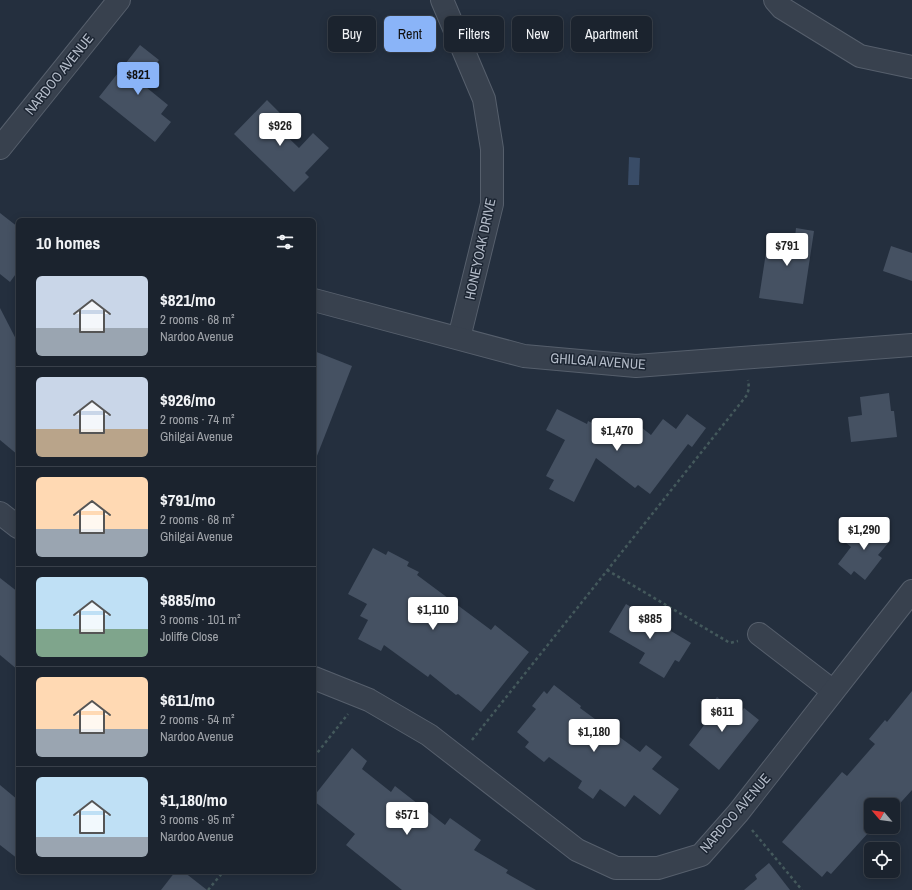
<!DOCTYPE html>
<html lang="en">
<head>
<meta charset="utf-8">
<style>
  body { margin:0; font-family:"Archivo Narrow",sans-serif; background:#282f3a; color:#f1f3f6; height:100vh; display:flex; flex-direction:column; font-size:15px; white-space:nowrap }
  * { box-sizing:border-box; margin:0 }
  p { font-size:13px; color:#a0a4aa }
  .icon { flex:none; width:22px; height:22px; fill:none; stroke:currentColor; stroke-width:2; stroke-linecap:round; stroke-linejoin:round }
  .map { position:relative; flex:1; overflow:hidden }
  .side { position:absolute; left:16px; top:218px; width:300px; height:656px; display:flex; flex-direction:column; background:#1b232e; border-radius:6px; box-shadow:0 2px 10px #0003,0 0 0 1px #39404a }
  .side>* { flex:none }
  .top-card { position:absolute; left:328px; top:16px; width:380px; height:36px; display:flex; gap:8px }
  .needle { width:26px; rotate:299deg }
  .fabs { position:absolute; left:864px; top:798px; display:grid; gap:8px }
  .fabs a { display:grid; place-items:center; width:36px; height:36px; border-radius:6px; background:#1b232e; box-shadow:0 2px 10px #0003,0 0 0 1px #39404a; font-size:20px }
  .price { position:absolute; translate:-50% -34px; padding:0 9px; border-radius:4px; background:#fff; color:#222; font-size:13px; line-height:26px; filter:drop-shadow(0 1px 2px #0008) }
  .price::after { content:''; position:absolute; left:50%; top:24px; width:12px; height:9px; margin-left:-6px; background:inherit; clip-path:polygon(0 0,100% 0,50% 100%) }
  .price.selected { background:#8ab4f8; color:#111 }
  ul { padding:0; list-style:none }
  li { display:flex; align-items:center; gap:12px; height:100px; padding:0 20px }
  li+li { border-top:1px solid #39404a }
  li span { display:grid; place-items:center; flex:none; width:112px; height:80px; border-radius:6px; color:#555 }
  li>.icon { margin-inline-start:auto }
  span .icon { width:48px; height:48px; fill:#fffc; stroke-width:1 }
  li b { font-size:17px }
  h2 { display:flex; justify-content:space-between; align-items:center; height:48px; padding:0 20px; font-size:17px }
  .pill { padding:0 14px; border-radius:6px; background:#1b232e; box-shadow:0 2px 10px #0003,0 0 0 1px #39404a; font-size:14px; line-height:36px }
  .pill.selected { background:#8ab4f8; color:#111 }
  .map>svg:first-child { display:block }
  .water { fill:#394c67 }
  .building { fill:#455162 }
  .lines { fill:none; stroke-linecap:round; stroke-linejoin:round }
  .minor-casing { stroke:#565f6c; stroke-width:24 }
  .path { stroke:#44595c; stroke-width:2.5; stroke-dasharray:3 3; stroke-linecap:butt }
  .minor { stroke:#38414e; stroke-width:22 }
  .labels { text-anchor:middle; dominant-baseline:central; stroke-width:3; stroke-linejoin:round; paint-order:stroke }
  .street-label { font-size:14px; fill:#b4bcc9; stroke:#1d2633 }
</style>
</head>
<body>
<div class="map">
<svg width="912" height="890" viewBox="0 0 912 890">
  <rect width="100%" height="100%" fill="#242f3e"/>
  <polygon class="water" points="629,157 640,158 639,185 628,185"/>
  <g class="building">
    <polygon points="140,45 159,60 141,83 168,105 161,114 171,122 155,142 99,97"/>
    <polygon points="267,100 281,114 273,123 299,148 313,133 329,148 305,173 309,177 294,192 234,134"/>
    <polygon points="0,213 18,227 18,271 10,282 0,274"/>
    <polygon points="796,228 814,231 803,304 759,298 769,233 795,237"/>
    <polygon points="891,246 912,253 912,281 883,271"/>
    <polygon points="0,308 18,343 18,455 0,440"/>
    <polygon points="314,351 352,366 315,461 314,461"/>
    <polygon points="889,393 891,411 894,411 897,437 851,442 848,417 862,415 860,397"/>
    <polygon points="557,409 587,424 588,421 625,440 637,424 651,435 663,419 676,429 687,414 706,428 692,447 688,444 650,494 638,485 635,488 596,458 574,502 549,489 554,480 546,476 565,440 546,430"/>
    <polygon points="862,520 890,541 878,555 882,558 865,580 854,571 851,575 838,564 851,547 845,542"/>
    <polygon points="373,548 386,555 388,551 409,562 407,566 419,572 417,575 491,630 495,625 529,652 481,712 458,694 456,695 430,674 428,677 384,645 381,651 358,639 368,620 360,616 367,604 348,594"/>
    <polygon points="0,578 18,592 18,670 0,655"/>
    <polygon points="626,604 691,643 679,662 675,660 664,678 639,663 645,653 609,632"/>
    <polygon points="554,685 581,706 580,708 640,752 646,745 662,757 652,769 679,789 660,815 634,795 625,807 600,789 593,799 578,788 582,781 549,757 544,762 525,747 529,742 517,732 536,709 532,706 544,691 547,694"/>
    <polygon points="912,691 912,790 893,811 893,805 871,805 871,827 879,827 872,835 869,832 831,874 827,871 822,877 782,842 842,772 847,776 875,744 869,739 885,720 887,722"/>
    <polygon points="717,697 740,714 744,708 759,720 719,770 689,745 708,720 702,716"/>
    <polygon points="352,748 367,761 362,769 391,792 395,786 445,825 450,818 481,840 474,850 508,870 506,873 536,890 402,890 346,845 355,834 314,801 314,796"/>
    <polygon points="0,785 18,800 18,859 0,845"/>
    <polygon points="769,863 790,890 744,890 757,879 755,875"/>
    <polygon points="175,872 184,872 207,890 161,890"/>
  </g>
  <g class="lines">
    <g class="minor-casing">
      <g id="minor">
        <polyline points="442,0 484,99 492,149 492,204 459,338"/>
        <polyline points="775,0 782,8 860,56 912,67"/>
        <polyline points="0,148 119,0"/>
        <polyline points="314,300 524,356 636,366 912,345"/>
        <polyline points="0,513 18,527"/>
        <polyline points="759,634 833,691"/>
        <polyline points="314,678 369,700 429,735 577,850 616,868 658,868 701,855 738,813 912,591"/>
      </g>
    </g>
    <g class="path">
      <polyline points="607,570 730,643 738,641"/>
      <polyline points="472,740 747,395 749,388 748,380"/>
      <polyline points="314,757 348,714"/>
      <polyline points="752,830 802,890"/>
      <polyline points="208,890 223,872"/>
    </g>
    <use href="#minor" class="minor"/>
  </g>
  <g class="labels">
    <g class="street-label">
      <text transform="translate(59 74) rotate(-51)">NARDOO AVENUE</text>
      <text transform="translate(480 249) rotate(-78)">HONEYOAK DRIVE</text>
      <text transform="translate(598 361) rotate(4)">GHILGAI AVENUE</text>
      <text transform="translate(735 813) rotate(-49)">NARDOO AVENUE</text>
    </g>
  </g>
</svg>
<div class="fabs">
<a><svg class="needle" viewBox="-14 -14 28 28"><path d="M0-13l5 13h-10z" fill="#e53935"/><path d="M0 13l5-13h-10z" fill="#a0a4aa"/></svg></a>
<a><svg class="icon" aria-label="locate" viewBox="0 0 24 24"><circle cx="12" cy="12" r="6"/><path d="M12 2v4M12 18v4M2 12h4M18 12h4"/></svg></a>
</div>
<b class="price selected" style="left:138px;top:96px">$821</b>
<b class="price" style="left:280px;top:147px">$926</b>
<b class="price" style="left:787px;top:267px">$791</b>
<b class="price" style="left:617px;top:452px">$1,470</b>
<b class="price" style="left:864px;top:551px">$1,290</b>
<b class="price" style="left:433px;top:631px">$1,110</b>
<b class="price" style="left:650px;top:640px">$885</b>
<b class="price" style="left:722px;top:733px">$611</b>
<b class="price" style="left:594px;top:753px">$1,180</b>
<b class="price" style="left:407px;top:836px">$571</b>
<div class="top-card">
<a class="pill">Buy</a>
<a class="pill selected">Rent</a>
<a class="pill">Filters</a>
<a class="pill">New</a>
<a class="pill">Apartment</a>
</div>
<section class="side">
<h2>10 homes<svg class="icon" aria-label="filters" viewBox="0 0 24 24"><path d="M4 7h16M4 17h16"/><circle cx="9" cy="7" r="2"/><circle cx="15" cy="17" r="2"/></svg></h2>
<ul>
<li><span style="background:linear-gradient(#c9d6e8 65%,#9aa5b1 0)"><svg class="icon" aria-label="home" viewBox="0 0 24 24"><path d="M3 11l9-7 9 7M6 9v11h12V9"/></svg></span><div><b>$821/mo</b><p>2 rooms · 68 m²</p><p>Nardoo Avenue</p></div></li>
<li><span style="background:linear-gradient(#c9d6e8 65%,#b9a48a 0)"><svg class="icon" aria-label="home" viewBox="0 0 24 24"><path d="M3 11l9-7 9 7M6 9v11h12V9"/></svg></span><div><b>$926/mo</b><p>2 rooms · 74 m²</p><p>Ghilgai Avenue</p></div></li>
<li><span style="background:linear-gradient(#ffd9b3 65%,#9aa5b1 0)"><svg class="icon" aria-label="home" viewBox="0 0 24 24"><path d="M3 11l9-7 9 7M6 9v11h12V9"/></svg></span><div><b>$791/mo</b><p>2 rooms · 68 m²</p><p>Ghilgai Avenue</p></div></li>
<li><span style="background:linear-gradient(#bfe0f5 65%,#7fa58c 0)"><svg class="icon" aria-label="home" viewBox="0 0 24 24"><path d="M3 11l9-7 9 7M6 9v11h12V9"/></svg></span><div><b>$885/mo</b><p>3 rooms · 101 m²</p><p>Joliffe Close</p></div></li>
<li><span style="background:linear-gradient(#ffd9b3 65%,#9aa5b1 0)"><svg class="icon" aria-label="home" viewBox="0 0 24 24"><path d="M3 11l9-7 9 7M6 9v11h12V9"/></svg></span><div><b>$611/mo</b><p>2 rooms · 54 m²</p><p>Nardoo Avenue</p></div></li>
<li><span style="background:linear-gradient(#bfe0f5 75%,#9aa5b1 0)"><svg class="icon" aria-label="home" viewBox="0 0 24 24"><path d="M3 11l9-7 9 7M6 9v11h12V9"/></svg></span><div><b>$1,180/mo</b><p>3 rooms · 95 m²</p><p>Nardoo Avenue</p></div></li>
</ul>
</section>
</div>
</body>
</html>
